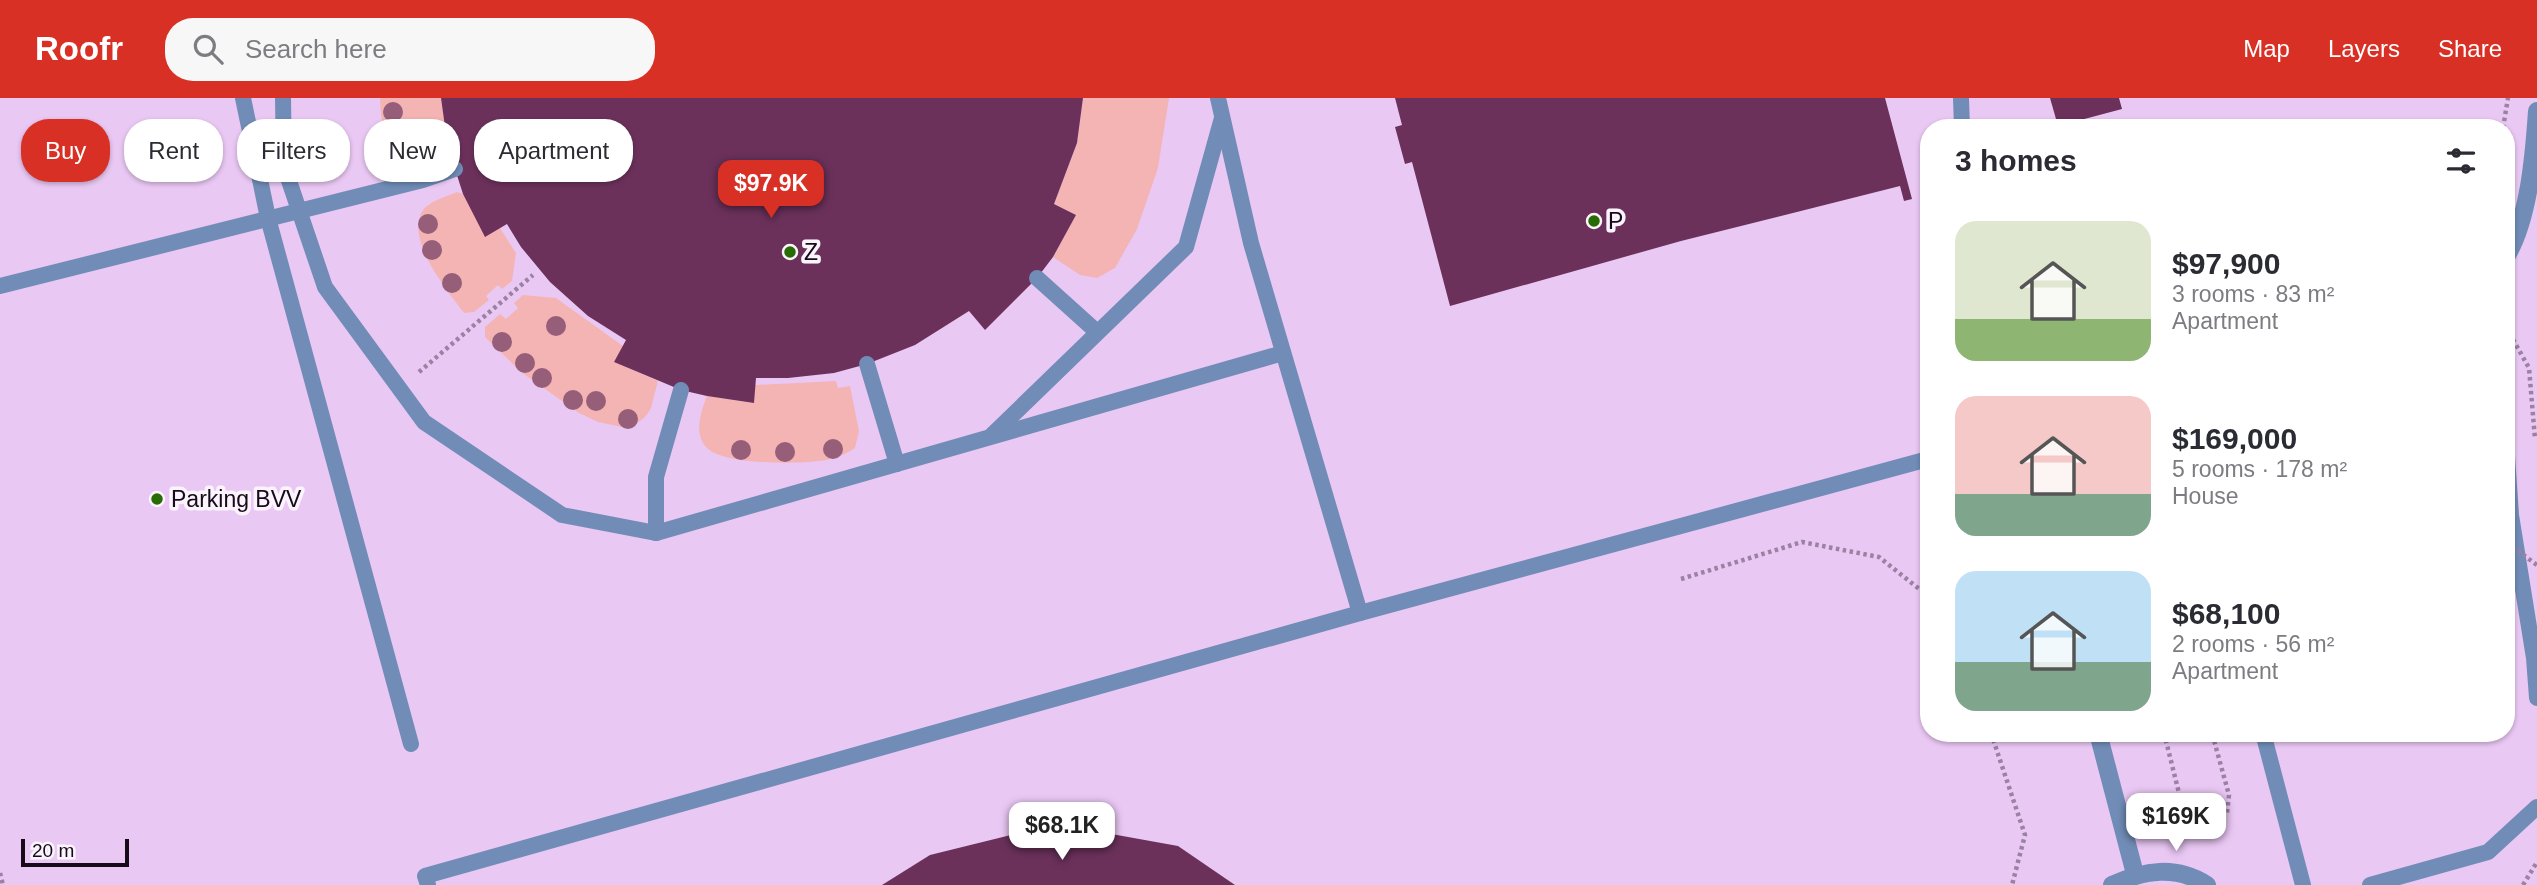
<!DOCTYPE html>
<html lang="en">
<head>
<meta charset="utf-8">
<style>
  body { margin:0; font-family:Helvetica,sans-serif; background:#f7f7f7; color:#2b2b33; height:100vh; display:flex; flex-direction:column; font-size:26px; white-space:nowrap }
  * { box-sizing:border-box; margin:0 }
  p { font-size:23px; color:#7c7c81 }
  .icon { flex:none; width:38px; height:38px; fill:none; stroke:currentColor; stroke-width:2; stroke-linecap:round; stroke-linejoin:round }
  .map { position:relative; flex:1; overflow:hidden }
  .sheet { position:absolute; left:1920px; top:21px; width:595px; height:623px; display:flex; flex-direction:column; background:#fff; border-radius:28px; box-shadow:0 2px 5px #0004 }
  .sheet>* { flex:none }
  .top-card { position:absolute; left:21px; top:21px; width:665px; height:63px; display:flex; gap:14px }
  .scale { position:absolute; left:21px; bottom:18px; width:108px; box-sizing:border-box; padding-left:7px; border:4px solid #170b1a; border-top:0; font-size:19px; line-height:24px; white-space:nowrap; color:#170b1a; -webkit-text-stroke:5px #fbf4fd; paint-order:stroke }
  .price { position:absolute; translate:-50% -60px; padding:0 16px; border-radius:14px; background:#fff; color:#222; font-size:23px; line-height:46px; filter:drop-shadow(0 2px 4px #0008) }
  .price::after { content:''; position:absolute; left:50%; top:42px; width:21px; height:16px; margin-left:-10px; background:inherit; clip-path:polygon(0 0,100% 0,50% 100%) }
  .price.selected { background:#d93025; color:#fff }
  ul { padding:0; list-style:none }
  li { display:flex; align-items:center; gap:21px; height:175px; padding:0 35px }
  li span { display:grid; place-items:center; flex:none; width:196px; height:140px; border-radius:21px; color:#555 }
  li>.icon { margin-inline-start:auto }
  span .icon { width:84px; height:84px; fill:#fffc; stroke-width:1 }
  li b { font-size:30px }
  h2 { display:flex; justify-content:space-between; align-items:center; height:84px; padding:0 35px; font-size:30px }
  .pill { padding:0 24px; border-radius:28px; background:#fff; box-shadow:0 2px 5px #0004; font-size:24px; line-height:63px }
  .pill.selected { background:#d93025; color:#fff }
  header { display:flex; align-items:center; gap:42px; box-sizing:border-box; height:98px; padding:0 35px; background:#d93025; color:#fff }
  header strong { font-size:33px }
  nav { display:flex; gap:38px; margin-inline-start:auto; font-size:24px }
  .search { width:490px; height:63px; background:#f7f7f7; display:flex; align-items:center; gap:18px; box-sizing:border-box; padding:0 24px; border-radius:28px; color:#7c7c81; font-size:26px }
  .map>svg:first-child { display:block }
  .green { fill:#f5b4b4 }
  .building { fill:#6b315b }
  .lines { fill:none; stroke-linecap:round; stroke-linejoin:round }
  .path { stroke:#9b81a2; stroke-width:4.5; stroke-dasharray:3.5 3.5; stroke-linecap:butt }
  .service { stroke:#718db7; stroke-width:16 }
  .minor { stroke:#718db7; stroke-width:18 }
  .path-bridge { stroke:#9b81a2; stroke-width:4.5; stroke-dasharray:3.5 3.5; stroke-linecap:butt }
  .tree { fill:#965e79 }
  .poi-dot { fill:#276c04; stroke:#fbf4fd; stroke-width:2.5 }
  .labels { text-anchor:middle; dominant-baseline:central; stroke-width:7; stroke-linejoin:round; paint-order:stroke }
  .poi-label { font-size:23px; fill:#170b1a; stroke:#fbf4fd; text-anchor:start }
</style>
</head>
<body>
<header>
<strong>Roofr</strong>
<div class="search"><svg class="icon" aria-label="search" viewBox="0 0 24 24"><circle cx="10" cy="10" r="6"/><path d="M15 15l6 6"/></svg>Search here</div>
<nav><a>Map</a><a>Layers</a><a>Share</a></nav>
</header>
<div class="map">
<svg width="2537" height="787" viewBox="0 0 2537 787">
  <rect width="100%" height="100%" fill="#eac8f4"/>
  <g class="green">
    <path d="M380 0H441L448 46C442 53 431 54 422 57 385 68 381 27 380 0Z"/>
    <polygon points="1083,0 1169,0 1158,70 1137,131 1115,170 1097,180 1080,177 1053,159 1076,117 1054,106 1077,45"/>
    <path d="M457 94 463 96 500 130 516 155 512 183 502 191 498 187 486 198 489 202 474 214 464 215C447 192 404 141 423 112 431 102 446 99 457 94Z"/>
    <polygon points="523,197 556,200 623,248 615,264 658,283 651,310 646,318 639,324 622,329 598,324 579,315 521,274 485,239 485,229 500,216 506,221 518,210 514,205"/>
    <path d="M836 283 838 290 850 288 859 333 855 350C845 357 832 362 819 363 795 366 724 367 707 350 693 336 701 313 707 298L754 305 755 287Z"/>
  </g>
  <g class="building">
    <polygon points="441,0 1083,0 1077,45 1054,106 1076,117 1053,159 1037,180 985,232 969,213 915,247 867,266 834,275 788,280 756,280 754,305 707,298 681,292 614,264 626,242 588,218 550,184 521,149 507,126 485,139 463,96 455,71 446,36"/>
    <polygon points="1395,0 1885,0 1912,101 1904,103 1900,88 1681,143 1450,208 1412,64 1405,66 1395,29 1402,27"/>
    <polygon points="2050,0 2119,0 2122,11 2058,28"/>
    <polygon points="1056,726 1178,748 1235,787 882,787 930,757"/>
  </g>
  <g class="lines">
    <g class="path">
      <polyline points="2503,30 2508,0"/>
      <polyline points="2506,229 2529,270 2535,341"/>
      <polyline points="419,274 533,177"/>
      <polyline points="1681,481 1802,444 1879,459 1928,498"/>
      <polyline points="1991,635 2025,737 2012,787"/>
      <polyline points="2164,635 2183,711 2192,724 2213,725 2227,715 2229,697 2212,635"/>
      <polyline points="0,775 3,787"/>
      <polyline points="2523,787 2537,764"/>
    </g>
    <g class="service">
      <polyline points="243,0 268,120 411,646"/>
      <polyline points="283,0 284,68 325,189 424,324 562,417 656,435 1283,255"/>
      <polyline points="1218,0 1251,145 1360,515 1928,361"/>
      <polyline points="1961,0 1962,30"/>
      <polyline points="1037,180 1097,234"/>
      <polyline points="0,188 423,82 455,71"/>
      <polyline points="867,266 897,366"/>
      <polyline points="992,337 1186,149 1222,20"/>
      <polyline points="2506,343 2511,417 2534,560 2537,600"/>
      <polyline points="656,435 656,379 681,292"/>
      <polyline points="2263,635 2303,787"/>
      <polyline points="428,787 425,778 1360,515"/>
      <polyline points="2370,787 2488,754 2537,709"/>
    </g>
    <g class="minor">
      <path d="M2506 159C2529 121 2534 57 2537 13"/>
      <polyline points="2098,635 2135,776"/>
      <path d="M2112 787C2144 772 2176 767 2207 787"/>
    </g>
    <polyline class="path-bridge" points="2506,444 2537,467"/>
  </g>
  <g class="tree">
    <circle cx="393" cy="14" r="10"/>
    <circle cx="400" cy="39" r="10"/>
    <circle cx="428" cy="126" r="10"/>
    <circle cx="432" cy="152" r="10"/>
    <circle cx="452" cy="185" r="10"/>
    <circle cx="556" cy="228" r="10"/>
    <circle cx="502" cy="244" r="10"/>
    <circle cx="525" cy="265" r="10"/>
    <circle cx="542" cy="280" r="10"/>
    <circle cx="573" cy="302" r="10"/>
    <circle cx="596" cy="303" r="10"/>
    <circle cx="628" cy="321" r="10"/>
    <circle cx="833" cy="351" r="10"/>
    <circle cx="741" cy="352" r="10"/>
    <circle cx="785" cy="354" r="10"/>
  </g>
  <g class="poi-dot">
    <circle cx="1594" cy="123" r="7"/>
    <circle cx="790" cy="154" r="7"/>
    <circle cx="157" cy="401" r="7"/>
  </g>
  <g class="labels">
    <g class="poi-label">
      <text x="1608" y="123">P</text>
      <text x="804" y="154">Z</text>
      <text x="171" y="401">Parking BVV</text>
    </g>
  </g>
</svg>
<div class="scale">20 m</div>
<b class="price selected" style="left:771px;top:122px">$97.9K</b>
<b class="price" style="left:2176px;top:755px">$169K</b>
<b class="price" style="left:1062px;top:764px">$68.1K</b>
<div class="top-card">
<a class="pill selected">Buy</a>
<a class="pill">Rent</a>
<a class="pill">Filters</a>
<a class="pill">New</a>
<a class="pill">Apartment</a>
</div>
<section class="sheet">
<h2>3 homes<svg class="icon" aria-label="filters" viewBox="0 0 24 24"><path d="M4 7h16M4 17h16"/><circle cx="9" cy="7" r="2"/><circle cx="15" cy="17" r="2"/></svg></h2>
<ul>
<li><span style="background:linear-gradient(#dfe7d0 70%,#8fb573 0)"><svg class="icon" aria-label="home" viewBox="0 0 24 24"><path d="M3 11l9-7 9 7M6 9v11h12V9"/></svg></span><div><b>$97,900</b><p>3 rooms · 83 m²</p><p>Apartment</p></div></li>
<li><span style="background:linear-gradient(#f6c9c9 70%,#7fa58c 0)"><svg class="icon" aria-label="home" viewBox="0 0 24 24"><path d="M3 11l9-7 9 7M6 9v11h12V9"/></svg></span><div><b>$169,000</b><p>5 rooms · 178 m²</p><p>House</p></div></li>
<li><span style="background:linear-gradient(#bfe0f5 65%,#7fa58c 0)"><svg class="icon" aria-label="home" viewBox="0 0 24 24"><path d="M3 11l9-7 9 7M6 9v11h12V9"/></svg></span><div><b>$68,100</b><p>2 rooms · 56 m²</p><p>Apartment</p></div></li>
</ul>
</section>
</div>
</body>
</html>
